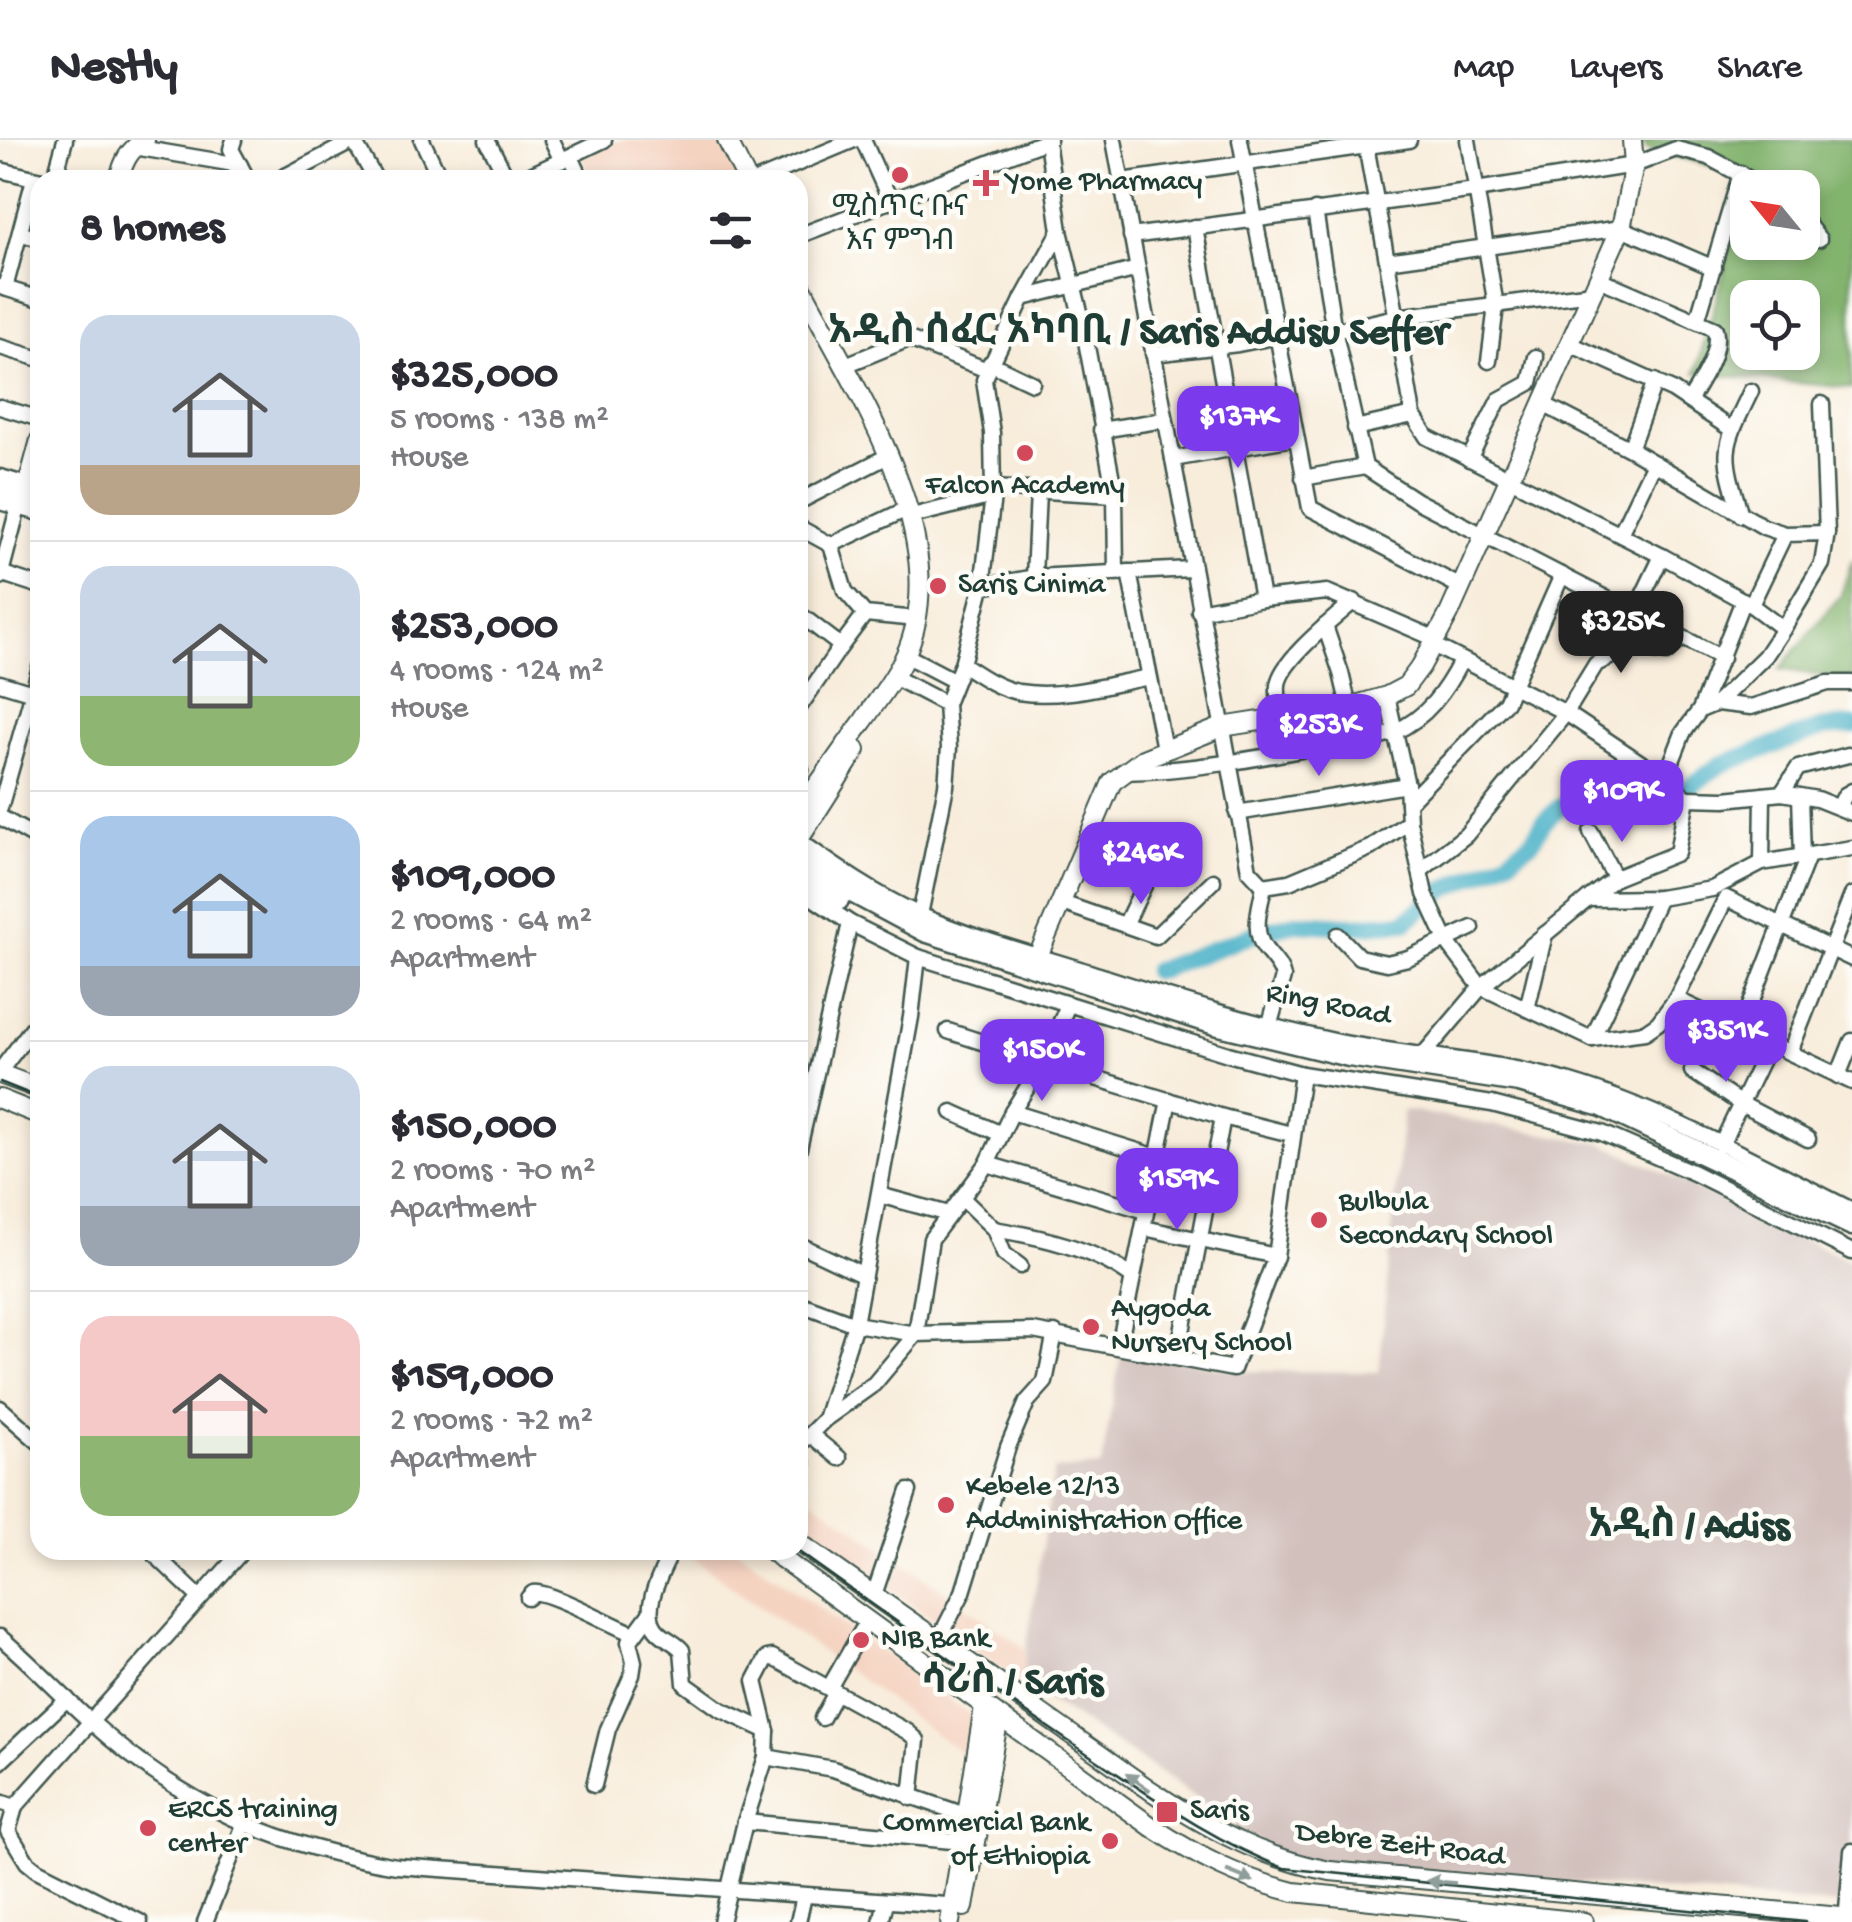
<!DOCTYPE html>
<html lang="en">
<head>
<meta charset="utf-8">
<style>
  body { margin:0; font-family:"Gochi Hand","Noto Sans Ethiopic",sans-serif; background:#f7f7f7; color:#2b2b33; height:100vh; display:flex; flex-direction:column; font-size:38px; white-space:nowrap }
  * { box-sizing:border-box; margin:0 }
  p { font-size:32px; color:#7c7c81 }
  .icon { flex:none; width:55px; height:55px; fill:none; stroke:currentColor; stroke-width:2; stroke-linecap:round; stroke-linejoin:round }
  .map { position:relative; flex:1; overflow:hidden }
  .drawer { position:absolute; left:30px; top:30px; width:778px; height:1390px; display:flex; flex-direction:column; background:#fff; border-radius:30px; box-shadow:0 5px 15px #0003 }
  .drawer>* { flex:none }
  .needle { width:65px; rotate:300deg }
  .buttons { position:absolute; left:1730px; top:30px; display:grid; gap:20px }
  .buttons a { display:grid; place-items:center; width:90px; height:90px; border-radius:20px; background:#fff; box-shadow:0 5px 15px #0003; font-size:50px }
  .price { position:absolute; translate:-50% -85px; padding:0 22px; border-radius:20px; background:#7c3aed; color:#fff; font-size:32px; line-height:65px; filter:drop-shadow(0 2px 5px #0008) }
  .price::after { content:''; position:absolute; left:50%; top:60px; width:30px; height:22px; margin-left:-15px; background:inherit; clip-path:polygon(0 0,100% 0,50% 100%) }
  .price.on { background:#222; color:#fff }
  ul { padding:0; list-style:none }
  li { display:flex; align-items:center; gap:30px; height:250px; padding:0 50px }
  li+li { border-top:2px solid #e1e1e2 }
  li span { display:grid; place-items:center; flex:none; width:280px; height:200px; border-radius:30px; color:#555 }
  li>.icon { margin-inline-start:auto }
  span .icon { width:120px; height:120px; fill:#fffc; stroke-width:1 }
  li b { font-size:42px }
  h2 { display:flex; justify-content:space-between; align-items:center; height:120px; padding:0 50px; font-size:42px }
  header { display:flex; align-items:center; gap:60px; box-sizing:border-box; height:140px; padding:0 50px; background:#fff; border-bottom:2px solid #e1e1e2 }
  header strong { font-size:48px }
  nav { display:flex; gap:55px; margin-inline-start:auto; font-size:35px }
  .map>svg:first-child { display:block }
  .built { fill:#f5d3c1 }
  .industrial { fill:#d1c0bc }
  .forest { fill:#83b46e; stroke:#517851; stroke-width:2.5; fill-rule:evenodd }
  .lines { fill:none; stroke-linecap:round; stroke-linejoin:round }
  .river { stroke:#4ab1c8; stroke-width:18 }
  .minor-casing { stroke:#40574d; stroke-width:19 }
  .major-casing { stroke:#40574d; stroke-width:22 }
  .highway-casing { stroke:#40574d; stroke-width:25 }
  .minor { stroke:#fff; stroke-width:14 }
  .major { stroke:#fff; stroke-width:18 }
  .highway { stroke:#fff; stroke-width:20 }
  .tram { stroke:#1f3d34; stroke-width:2.5 }
  .oneway { fill:#8f9e9a }
  .poi-dot { fill:#d1495b; stroke:#fdfcf7; stroke-width:4 }
  .labels { text-anchor:middle; dominant-baseline:central; stroke-width:9; stroke-linejoin:round; paint-order:stroke }
  .poi-label { font-size:30px; fill:#1f3d34; stroke:#fdfcf7; text-anchor:start }
  .street-label { font-size:30px; fill:#1f3d34; stroke:#fdfcf7 }
  .district-label { font-size:40px; font-weight:bold; fill:#1f3d34; stroke:#fdfcf7 }
</style>
</head>
<body>
<header>
<strong>Nestly</strong>
<nav><a>Map</a><a>Layers</a><a>Share</a></nav>
</header>
<div class="map">
<svg width="1852" height="1782" viewBox="0 0 1852 1782">
  <rect width="100%" height="100%" fill="#fdfcf7"/>
  <filter id="ink" filterUnits="userSpaceOnUse"><feTurbulence type="fractalNoise" baseFrequency=".01" numOctaves="2"/><feDisplacementMap in="SourceGraphic" scale="20" xChannelSelector="R" yChannelSelector="G"/><feConvolveMatrix kernelMatrix="1 2 1 2 8 2 1 2 1" color-interpolation-filters="sRGB"/></filter>
  <filter id="wash" filterUnits="userSpaceOnUse"><feTurbulence type="fractalNoise" baseFrequency=".0048" numOctaves="4" result="noise"/><feDisplacementMap in="SourceGraphic" scale="40" xChannelSelector="R" yChannelSelector="G"/><feGaussianBlur stdDeviation="2.25" result="paint"/><feColorMatrix in="noise" values="0 0 0 0 0 0 0 0 0 0 0 0 0 0 0 0 0 1.4 0 .05"/><feComposite in="paint" operator="in"/></filter>
  <g filter="url(#wash)">
    <rect width="100%" height="100%" fill="#f8ecda"/>
    <g class="built">
      <polygon points="620,0 720,0 740,40 592,40 582,19"/>
      <polygon points="798,1349 1025,1508 1021,1542 798,1383"/>
      <polygon points="682,1410 738,1410 974,1577 963,1614"/>
    </g>
    <polygon class="industrial" points="1403,970 1603,1004 1852,1122 1852,1766 1284,1719 1150,1626 1021,1542 1054,1330 1101,1326 1122,1207 1235,1231 1379,1232"/>
    <g class="forest">
      <path d="M1640 0H1852V248L1696 233 1750 36 1647 9ZM1748 48H1802V102H1748ZM1748 158H1802V212H1748Z"/>
      <polygon points="1852,420 1852,540 1780,529 1841,455"/>
    </g>
    <g class="lines">
      <polyline class="river" points="1155,831 1254,794 1295,783 1353,786 1405,782 1444,750 1509,719 1532,701 1544,682 1560,667 1618,647 1681,653 1720,625 1822,588 1852,586"/>
    </g>
  </g>
  <g filter="url(#ink)">
    <g class="lines">
      <g class="minor-casing">
        <g id="minor">
          <polyline points="234,0 231,9 248,40"/>
          <polyline points="353,0 376,40"/>
          <polyline points="422,0 441,40"/>
          <polyline points="487,0 508,40"/>
          <polyline points="552,0 562,21"/>
          <polyline points="863,0 891,62"/>
          <polyline points="1114,0 1249,730 1264,746 1289,742 1370,708 1409,682"/>
          <polyline points="1240,0 1310,368 1461,447"/>
          <polyline points="1365,0 1387,121 1621,88 1714,128"/>
          <polyline points="1468,0 1496,166 1489,221"/>
          <polyline points="134,7 240,25"/>
          <polyline points="571,17 582,40"/>
          <polyline points="0,30 42,40"/>
          <polyline points="54,40 65,0"/>
          <polyline points="278,40 355,0"/>
          <polyline points="520,40 604,0"/>
          <polyline points="758,40 854,0"/>
          <polyline points="1122,41 1409,0"/>
          <polyline points="1315,70 1333,185 1365,327 1417,361 1722,518"/>
          <polyline points="1802,77 1819,99"/>
          <polyline points="1195,87 1262,459 1199,471"/>
          <polyline points="22,94 40,99"/>
          <polyline points="798,96 1049,0"/>
          <polyline points="1131,96 1476,50 1634,25 1676,9 1708,17 1766,48"/>
          <polyline points="1387,121 1413,275 1427,297 1662,416 1751,465 1783,489 1822,424 1827,393 1785,394 1764,387 1630,309 1543,264"/>
          <path d="M1599 139 1715 189C1721 212 1701 241 1689 261"/>
          <polyline points="1,147 40,159"/>
          <polyline points="5,148 34,39"/>
          <polyline points="1023,158 1060,91 1047,1"/>
          <polyline points="1697,181 1741,33"/>
          <polyline points="1334,191 1396,177 1593,153"/>
          <polyline points="1570,204 1672,250 1731,289"/>
          <polyline points="0,207 40,219"/>
          <polyline points="1153,214 1238,204 1333,185"/>
          <polyline points="990,223 1032,243"/>
          <polyline points="843,226 909,199 987,230"/>
          <polyline points="1822,264 1827,393"/>
          <polyline points="0,267 40,279"/>
          <polyline points="1355,288 1413,275"/>
          <polyline points="1101,290 1164,280"/>
          <polyline points="1630,309 1655,241"/>
          <polyline points="1173,319 1294,298"/>
          <polyline points="1469,319 1499,260 1530,243 1536,217"/>
          <polyline points="1303,338 1365,327"/>
          <polyline points="993,348 1115,355 1082,180 1060,91"/>
          <polyline points="1115,355 1116,432"/>
          <polyline points="798,362 888,316"/>
          <path d="M1741 375C1721 310 1722 311 1751 251"/>
          <polyline points="912,376 993,356"/>
          <polyline points="798,387 831,405 845,451 865,474 917,479"/>
          <polyline points="1620,394 1654,323"/>
          <polyline points="831,405 909,368"/>
          <polyline points="1129,432 1164,609"/>
          <polyline points="0,433 40,446"/>
          <polyline points="0,437 19,364"/>
          <polyline points="1034,437 1038,352"/>
          <polyline points="982,447 993,356 992,293 984,240 1023,158 1138,129"/>
          <polyline points="1262,459 1327,452 1436,499"/>
          <polyline points="1751,465 1785,394"/>
          <polyline points="798,473 841,506 798,569"/>
          <polyline points="1634,474 1662,416"/>
          <polyline points="1647,482 1630,507 1596,524 1566,573 1665,639 1687,658"/>
          <polyline points="1325,486 1341,533 1349,567"/>
          <polyline points="841,506 865,474"/>
          <polyline points="1630,507 1666,513 1681,499"/>
          <polyline points="905,515 953,540"/>
          <path d="M962 524C979 535 997 548 1018 552 1061 559 1107 545 1149 537"/>
          <polyline points="894,537 946,564"/>
          <polyline points="0,543 33,553"/>
          <polyline points="1387,556 1407,645 1409,682 1425,754 1447,802 1481,847 1592,899 1645,892 1658,883 1676,859 1726,758 1852,819"/>
          <polyline points="1717,563 1751,567 1828,543 1852,543"/>
          <polyline points="1700,570 1743,460"/>
          <path d="M1281 577C1280 567 1277 555 1278 545 1281 520 1335 478 1354 461"/>
          <polyline points="798,623 801,630 798,640"/>
          <path d="M1122 632C1192 631 1259 618 1327 605 1348 601 1374 600 1394 592 1427 578 1446 550 1461 521"/>
          <polyline points="1665,639 1683,593 1700,570 1717,563 1765,516 1783,489"/>
          <polyline points="1782,653 1798,628 1848,615"/>
          <polyline points="1800,656 1802,717"/>
          <polyline points="1408,663 1506,562 1562,435"/>
          <polyline points="1839,667 1845,655 1852,651"/>
          <polyline points="0,668 40,527"/>
          <polyline points="1237,673 1407,645"/>
          <polyline points="0,677 40,700"/>
          <polyline points="1591,692 1615,738"/>
          <path d="M798 700C837 728 876 755 920 775 977 800 1040 816 1099 835 1179 861 1257 885 1339 902 1416 917 1495 920 1570 942 1668 971 1761 1025 1852 1070"/>
          <polyline points="1762,723 1763,655"/>
          <polyline points="1420,731 1466,695 1566,573 1433,505"/>
          <path d="M1264 746C1260 768 1251 791 1266 810 1273 819 1281 826 1283 837L1269 887"/>
          <polyline points="798,748 850,783 918,817 1228,914 1302,934 1492,964 1602,993 1694,1033 1852,1112"/>
          <polyline points="1589,758 1615,738 1677,713 1687,658 1725,659 1782,653 1817,659 1852,673"/>
          <polyline points="1062,763 1156,796 1213,741"/>
          <polyline points="920,775 946,646 949,608 946,564 962,524 982,447 1034,437 1191,429"/>
          <polyline points="1125,785 1153,727"/>
          <polyline points="1338,795 1359,817 1387,823 1408,818 1472,788"/>
          <polyline points="1676,859 1852,942"/>
          <polyline points="1527,869 1545,794"/>
          <polyline points="1741,889 1808,716"/>
          <polyline points="948,891 1043,922 1068,865"/>
          <polyline points="1592,899 1659,758"/>
          <polyline points="1790,912 1852,755"/>
          <polyline points="1424,914 1481,847 1588,759 1659,758 1712,749 1762,723 1852,708"/>
          <polyline points="0,931 40,878"/>
          <polyline points="1692,931 1741,964 1808,999"/>
          <polyline points="1838,936 1852,901"/>
          <polyline points="952,972 1001,994"/>
          <polyline points="1012,972 1157,1017"/>
          <polyline points="1721,1005 1770,903"/>
          <polyline points="798,1013 850,783"/>
          <polyline points="987,1024 1146,1071"/>
          <polyline points="879,1055 949,1074"/>
          <polyline points="962,1058 994,1089"/>
          <polyline points="1144,1088 1276,1116"/>
          <polyline points="798,1104 862,1134"/>
          <path d="M1020 1126 1004 1114 994 1089C1041 1097 1092 1108 1131 1136"/>
          <polyline points="798,1163 855,1184 916,1194 1033,1191 1233,1229 1276,1116 1302,934"/>
          <polyline points="1119,1206 1169,960"/>
          <polyline points="1177,1218 1223,977"/>
          <polyline points="0,1268 40,1303"/>
          <polyline points="825,1279 855,1184 911,877 918,817"/>
          <polyline points="811,1295 839,1318"/>
          <polyline points="798,1306 825,1279 874,1244 916,1194 931,1099 987,1024 1012,972 1043,922 1223,977 1291,994"/>
          <polyline points="798,1317 803,1324"/>
          <polyline points="150,1410 200,1458"/>
          <path d="M672 1410C663 1430 640 1469 656 1489 663 1498 675 1502 682 1510L685 1544 720 1569 767 1591"/>
          <polyline points="874,1455 909,1351"/>
          <path d="M528 1458 533 1453C549 1450 611 1485 632 1493"/>
          <path d="M0 1497C31 1523 59 1553 90 1581 185 1666 271 1705 397 1726L961 1766"/>
          <polyline points="939,1499 963,1452 1008,1307 1027,1262 1045,1242 1055,1193"/>
          <polyline points="829,1548 868,1480"/>
          <polyline points="822,1578 836,1552"/>
          <polyline points="766,1617 833,1629 968,1676"/>
          <polyline points="0,1622 67,1559"/>
          <polyline points="594,1645 608,1589 632,1535 634,1522 629,1502 649,1475"/>
          <polyline points="0,1662 15,1667 8,1691 27,1722 37,1730 140,1782"/>
          <polyline points="15,1667 243,1410"/>
          <polyline points="745,1682 963,1702"/>
          <polyline points="205,1782 244,1685"/>
          <polyline points="721,1782 745,1682 766,1617 767,1591 755,1541 767,1518 772,1517 908,1592 917,1600 911,1658"/>
          <polyline points="798,1782 804,1756"/>
          <polyline points="881,1782 886,1762"/>
          <polyline points="1846,1782 1852,1711"/>
        </g>
      </g>
      <g class="major-casing">
        <g id="major">
          <polyline points="727,0 747,40"/>
          <path d="M118 40C124 22 128 10 145 0"/>
          <path d="M798 140C851 244 959 397 905 516 895 539 878 559 864 580 841 611 820 642 798 673"/>
          <polyline points="27,348 40,300"/>
          <polyline points="798,701 856,610"/>
          <polyline points="1038,816 1112,642 1143,619 1222,587 1349,567 1387,556 1406,546 1421,526 1449,474 1621,88 1634,25 1632,0"/>
          <polyline points="0,934 40,949"/>
          <polyline points="0,959 40,975"/>
          <path d="M798 1402 1150 1650C1207 1688 1261 1718 1330 1731L1852 1778"/>
          <path d="M770 1410 1152 1687C1198 1717 1241 1739 1294 1752L1584 1782"/>
          <polyline points="964,1767 999,1577"/>
          <polyline points="950,1782 984,1567"/>
        </g>
      </g>
      <g class="highway-casing">
        <g id="highway">
          <polyline points="0,340 40,352"/>
          <polyline points="0,359 40,370"/>
          <polyline points="798,717 837,744 925,791 1215,884 1349,916 1519,942 1602,966 1852,1085"/>
          <polyline points="798,734 838,760"/>
        </g>
      </g>
      <use href="#minor" class="minor"/>
      <use href="#major" class="major"/>
      <use href="#highway" class="highway"/>
      <g class="tram">
        <polyline points="0,942 40,958"/>
        <path d="M796 1410C894 1480 992 1550 1092 1617 1154 1658 1213 1701 1284 1728L1805 1782"/>
      </g>
    </g>
    <defs><path id="oneway-solid" d="M-6-.8H1V-3.2L6.5 0L1 3.2V.8H-6Z" transform="scale(2.5)"/></defs>
    <g class="oneway">
      <use href="#oneway-solid" transform="translate(1138 1642) rotate(-145)"/>
      <use href="#oneway-solid" transform="translate(1240 1736) rotate(22)"/>
      <use href="#oneway-solid" transform="translate(1441 1742) rotate(-175)"/>
    </g>
  </g>
  <g class="poi-dot">
    <circle cx="900" cy="35" r="10"/>
    <path d="M981 28h10v10h10v10h-10v10h-10v-10h-10v-10h10z"/>
    <circle cx="1025" cy="313" r="10"/>
    <circle cx="938" cy="446" r="10"/>
    <circle cx="1319" cy="1080" r="10"/>
    <circle cx="1091" cy="1187" r="10"/>
    <circle cx="946" cy="1365" r="10"/>
    <circle cx="861" cy="1500" r="10"/>
    <rect x="1155" y="1660" width="24" height="24" rx="5"/>
    <circle cx="148" cy="1688" r="10"/>
    <circle cx="1110" cy="1701" r="10"/>
  </g>
  <g class="labels">
    <g class="poi-label">
      <text x="1006" y="43">Yome Pharmacy</text>
      <text x="900" y="69" text-anchor="middle">ሚስጥር ቡና<tspan x="900" dy="34">እና ምግብ</tspan></text>
      <text x="1025" y="347" text-anchor="middle">Falcon Academy</text>
      <text x="958" y="446">Saris Cinima</text>
      <text x="1339" y="1063">Bulbula<tspan x="1339" dy="34">Secondary School</tspan></text>
      <text x="1111" y="1170">Aygoda<tspan x="1111" dy="34">Nursery School</tspan></text>
      <text x="966" y="1348">Kebele 12/13<tspan x="966" dy="34">Addministration Office</tspan></text>
      <text x="881" y="1500">NIB Bank</text>
      <text x="168" y="1671">ERCS training<tspan x="168" dy="34">center</tspan></text>
      <text x="1190" y="1672">Saris</text>
      <text x="1090" y="1684" text-anchor="end">Commercial Bank<tspan x="1090" dy="34">of Ethiopia</tspan></text>
    </g>
    <g class="street-label">
      <text transform="translate(1328 866) rotate(11)">Ring Road</text>
      <text transform="translate(1400 1706) rotate(7)">Debre Zeit Road</text>
    </g>
    <g class="district-label">
      <text x="1138" y="194">አዲስ ሰፈር አካባቢ / Saris Addisu Seffer</text>
      <text x="1689" y="1388">አዲስ / Adiss</text>
      <text x="1012" y="1544">ሳሪስ / Saris</text>
    </g>
  </g>
</svg>
<div class="buttons">
<a><svg class="needle" viewBox="-14 -14 28 28"><path d="M0-13l5 13h-10z" fill="#e53935"/><path d="M0 13l5-13h-10z" fill="#7c7c81"/></svg></a>
<a><svg class="icon" aria-label="locate" viewBox="0 0 24 24"><circle cx="12" cy="12" r="6"/><path d="M12 2v4M12 18v4M2 12h4M18 12h4"/></svg></a>
</div>
<b class="price" style="left:1238px;top:331px">$137K</b>
<b class="price on" style="left:1621px;top:536px">$325K</b>
<b class="price" style="left:1319px;top:639px">$253K</b>
<b class="price" style="left:1622px;top:705px">$109K</b>
<b class="price" style="left:1141px;top:767px">$246K</b>
<b class="price" style="left:1726px;top:945px">$351K</b>
<b class="price" style="left:1042px;top:964px">$150K</b>
<b class="price" style="left:1177px;top:1093px">$159K</b>
<section class="drawer">
<h2>8 homes<svg class="icon" aria-label="filters" viewBox="0 0 24 24"><path d="M4 7h16M4 17h16"/><circle cx="9" cy="7" r="2"/><circle cx="15" cy="17" r="2"/></svg></h2>
<ul>
<li><span style="background:linear-gradient(#c9d6e8 75%,#b9a48a 0)"><svg class="icon" aria-label="home" viewBox="0 0 24 24"><path d="M3 11l9-7 9 7M6 9v11h12V9"/></svg></span><div><b>$325,000</b><p>5 rooms · 138 m²</p><p>House</p></div></li>
<li><span style="background:linear-gradient(#c9d6e8 65%,#8fb573 0)"><svg class="icon" aria-label="home" viewBox="0 0 24 24"><path d="M3 11l9-7 9 7M6 9v11h12V9"/></svg></span><div><b>$253,000</b><p>4 rooms · 124 m²</p><p>House</p></div></li>
<li><span style="background:linear-gradient(#a9c7e8 75%,#9aa5b1 0)"><svg class="icon" aria-label="home" viewBox="0 0 24 24"><path d="M3 11l9-7 9 7M6 9v11h12V9"/></svg></span><div><b>$109,000</b><p>2 rooms · 64 m²</p><p>Apartment</p></div></li>
<li><span style="background:linear-gradient(#c9d6e8 70%,#9aa5b1 0)"><svg class="icon" aria-label="home" viewBox="0 0 24 24"><path d="M3 11l9-7 9 7M6 9v11h12V9"/></svg></span><div><b>$150,000</b><p>2 rooms · 70 m²</p><p>Apartment</p></div></li>
<li><span style="background:linear-gradient(#f6c9c9 60%,#8fb573 0)"><svg class="icon" aria-label="home" viewBox="0 0 24 24"><path d="M3 11l9-7 9 7M6 9v11h12V9"/></svg></span><div><b>$159,000</b><p>2 rooms · 72 m²</p><p>Apartment</p></div></li>
</ul>
</section>
</div>
</body>
</html>
